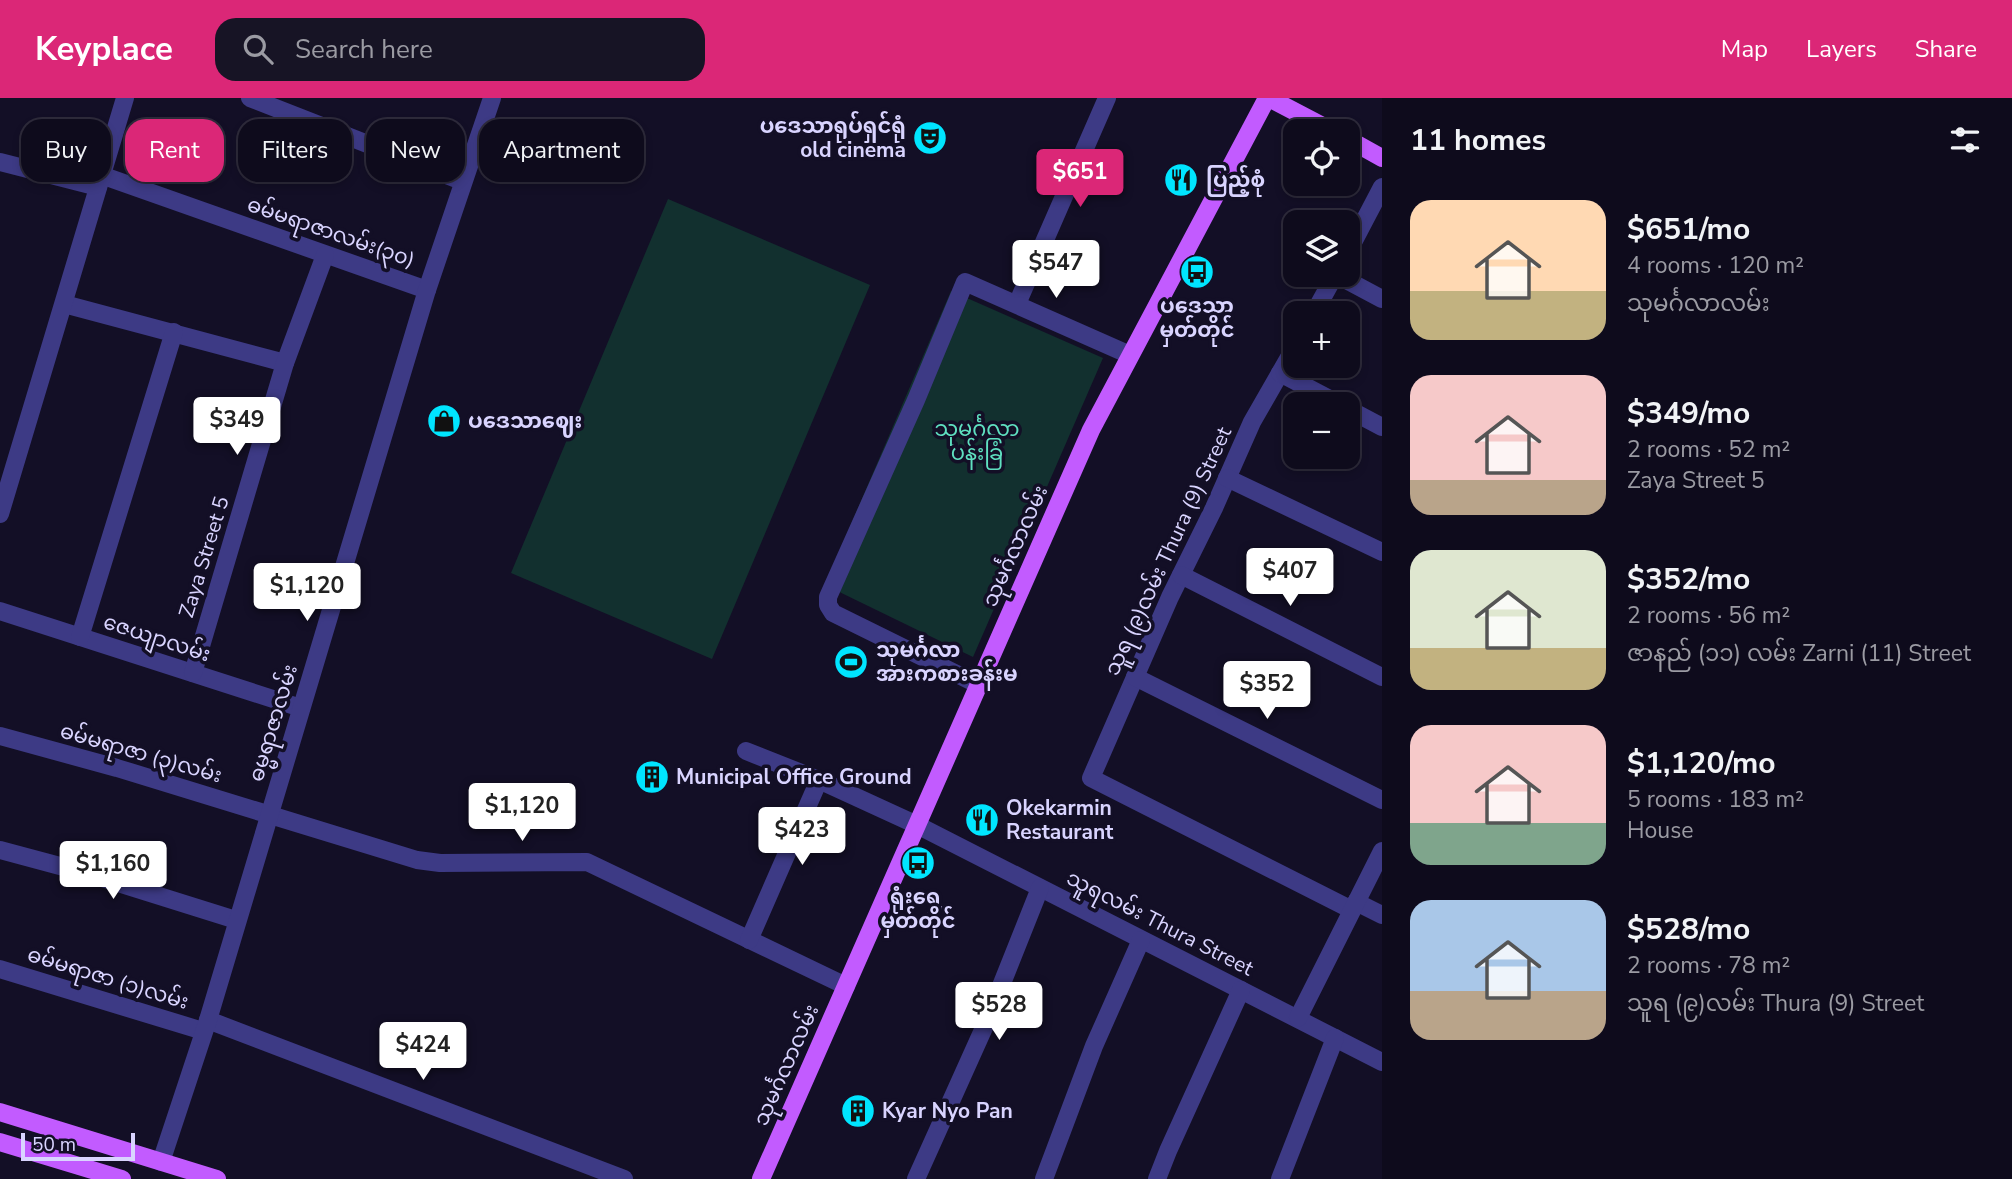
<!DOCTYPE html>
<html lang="en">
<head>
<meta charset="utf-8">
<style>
  body { margin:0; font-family:"Nunito Sans","Noto Sans Myanmar",sans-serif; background:#171425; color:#f1f3f6; height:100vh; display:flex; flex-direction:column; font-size:26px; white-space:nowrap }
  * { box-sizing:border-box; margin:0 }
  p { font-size:23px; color:#9b9ba3 }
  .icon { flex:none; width:38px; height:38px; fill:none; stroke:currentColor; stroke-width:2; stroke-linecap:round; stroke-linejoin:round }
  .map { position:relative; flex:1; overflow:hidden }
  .sheet { display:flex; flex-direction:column; background:#0e0b1c; width:630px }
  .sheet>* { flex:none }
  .top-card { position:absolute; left:21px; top:21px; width:665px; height:63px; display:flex; gap:14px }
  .controls { position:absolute; left:1283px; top:21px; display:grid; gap:14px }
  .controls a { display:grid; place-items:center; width:77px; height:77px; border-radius:14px; background:#0e0b1c; box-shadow:0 4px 10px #0003,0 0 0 2px #2e2b3b; font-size:35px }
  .scale { position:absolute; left:21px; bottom:18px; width:114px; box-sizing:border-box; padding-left:7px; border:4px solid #d9d4ff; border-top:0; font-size:19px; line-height:24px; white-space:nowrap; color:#d9d4ff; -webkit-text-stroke:5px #130f26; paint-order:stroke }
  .price { position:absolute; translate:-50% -60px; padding:0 16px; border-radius:7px; background:#fff; color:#222; font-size:23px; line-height:46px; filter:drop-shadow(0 2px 4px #0008) }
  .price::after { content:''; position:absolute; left:50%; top:42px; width:21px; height:16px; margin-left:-10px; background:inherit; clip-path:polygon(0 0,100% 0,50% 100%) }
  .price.on { background:#db2777; color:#fff }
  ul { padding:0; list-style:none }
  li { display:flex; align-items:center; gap:21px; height:175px; padding:0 28px }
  li span { display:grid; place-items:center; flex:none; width:196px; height:140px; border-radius:21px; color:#555 }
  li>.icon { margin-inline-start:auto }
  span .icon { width:84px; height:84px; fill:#fffc; stroke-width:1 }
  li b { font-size:30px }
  h2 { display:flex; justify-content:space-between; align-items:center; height:84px; padding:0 28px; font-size:30px }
  .chip { padding:0 24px; border-radius:21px; background:#0e0b1c; box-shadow:0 4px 10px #0003,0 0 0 2px #2e2b3b; font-size:24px; line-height:63px }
  .chip.on { background:#db2777; color:#fff }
  header { display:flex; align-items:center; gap:42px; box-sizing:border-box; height:98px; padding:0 35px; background:#db2777; color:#fff }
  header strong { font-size:33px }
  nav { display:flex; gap:38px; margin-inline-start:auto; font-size:24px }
  .search { width:490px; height:63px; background:#171425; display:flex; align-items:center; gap:18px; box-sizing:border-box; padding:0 24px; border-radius:21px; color:#9b9ba3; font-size:26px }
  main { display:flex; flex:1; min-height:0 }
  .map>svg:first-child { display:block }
  .green { fill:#12302f }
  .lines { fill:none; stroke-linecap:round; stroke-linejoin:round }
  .minor { stroke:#3d3a85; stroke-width:18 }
  .major { stroke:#c25bff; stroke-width:18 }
  .labels { text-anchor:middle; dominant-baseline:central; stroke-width:7; stroke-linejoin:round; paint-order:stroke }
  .poi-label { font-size:21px; font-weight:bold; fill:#d9d4ff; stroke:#130f26; text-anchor:start }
  .street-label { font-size:21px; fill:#d9d4ff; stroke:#130f26 }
  .park-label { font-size:21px; fill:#5fe0c0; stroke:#130f26 }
</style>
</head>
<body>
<header>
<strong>Keyplace</strong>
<div class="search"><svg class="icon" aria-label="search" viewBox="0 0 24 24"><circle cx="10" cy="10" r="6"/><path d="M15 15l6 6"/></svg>Search here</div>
<nav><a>Map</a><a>Layers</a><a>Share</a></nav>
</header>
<main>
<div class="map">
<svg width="1382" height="1081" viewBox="0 0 1382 1081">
  <rect width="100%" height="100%" fill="#130f26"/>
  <g class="green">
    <polygon points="668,101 870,187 712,561 511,475"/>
    <polygon points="951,193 1103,260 973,559 825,487"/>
  </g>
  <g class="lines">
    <g class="minor">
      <polyline points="250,0 462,83"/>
      <polyline points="0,64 98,89"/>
      <polyline points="101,77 427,192"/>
      <polyline points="1348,154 1382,89"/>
      <polyline points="1337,177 1382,201"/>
      <polyline points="64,206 285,265"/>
      <polyline points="1017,206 1107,0"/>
      <polyline points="1314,215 1335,177"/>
      <polyline points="1295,249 1252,324 1214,410 1170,499 1091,680 1352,812"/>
      <polyline points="1280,275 1339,306"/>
      <polyline points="1348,311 1382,329"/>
      <polyline points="1227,380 1382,454"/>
      <polyline points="0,416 125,0"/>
      <polyline points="1181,477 1382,579"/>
      <polyline points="0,513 301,610"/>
      <polyline points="80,539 174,234"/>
      <polyline points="193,575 285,265 325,157"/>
      <polyline points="1135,579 1382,702"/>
      <polyline points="979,587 833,515 828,507 828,499 916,302 965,184 1130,257"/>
      <polyline points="0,638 117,670 417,762 440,765 587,764 846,888"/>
      <polyline points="746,653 819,682 917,727 1382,964"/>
      <polyline points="0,752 86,775 236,822"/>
      <polyline points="1356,804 1382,817"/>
      <polyline points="749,842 819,682"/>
      <polyline points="0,871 203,933"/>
      <polyline points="1298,920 1382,753"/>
      <polyline points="208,922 624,1081"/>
      <polyline points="161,1064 208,922 427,192 492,0"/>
      <polyline points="916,1081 987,923 1040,790"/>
      <polyline points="1044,1081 1094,948 1141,842"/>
      <polyline points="1157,1081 1168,1053 1241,892"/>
      <polyline points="1280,1081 1335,940"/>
    </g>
    <g class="major">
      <polyline points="1269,0 1332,33"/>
      <polyline points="1348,41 1382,60"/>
      <polyline points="0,1014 217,1081"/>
      <polyline points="0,1044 122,1081"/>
      <polyline points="761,1081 1091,332 1267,0"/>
    </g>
  </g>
  <defs>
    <g id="theatre-disc" transform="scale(1.75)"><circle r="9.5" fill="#00e5ff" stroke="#130f26"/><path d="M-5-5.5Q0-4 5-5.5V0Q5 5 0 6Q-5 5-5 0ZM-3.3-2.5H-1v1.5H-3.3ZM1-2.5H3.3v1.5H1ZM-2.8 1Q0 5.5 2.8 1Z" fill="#111"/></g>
    <g id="restaurant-disc" transform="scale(1.75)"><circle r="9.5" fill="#00e5ff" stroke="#130f26"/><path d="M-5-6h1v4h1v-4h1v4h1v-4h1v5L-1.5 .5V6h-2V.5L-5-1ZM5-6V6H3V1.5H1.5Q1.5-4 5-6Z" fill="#111"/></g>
    <g id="bus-disc" transform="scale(1.75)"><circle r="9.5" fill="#00e5ff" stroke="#130f26"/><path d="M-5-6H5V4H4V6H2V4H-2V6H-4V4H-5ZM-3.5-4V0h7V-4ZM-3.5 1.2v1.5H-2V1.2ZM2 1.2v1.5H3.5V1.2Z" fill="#111"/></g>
    <g id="shop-disc" transform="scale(1.75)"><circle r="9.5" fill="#00e5ff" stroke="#130f26"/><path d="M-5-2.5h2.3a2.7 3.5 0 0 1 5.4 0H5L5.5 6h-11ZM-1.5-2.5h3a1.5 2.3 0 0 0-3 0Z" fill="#111"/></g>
    <g id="stadium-disc" transform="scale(1.75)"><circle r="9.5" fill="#00e5ff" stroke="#130f26"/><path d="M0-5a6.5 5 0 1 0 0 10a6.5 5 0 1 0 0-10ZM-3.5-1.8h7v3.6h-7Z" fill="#111"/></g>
    <g id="building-disc" transform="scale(1.75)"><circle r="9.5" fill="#00e5ff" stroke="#130f26"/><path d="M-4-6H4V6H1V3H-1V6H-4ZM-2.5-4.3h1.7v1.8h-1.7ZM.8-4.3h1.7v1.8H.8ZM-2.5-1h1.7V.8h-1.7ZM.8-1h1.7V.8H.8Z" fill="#111"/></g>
  </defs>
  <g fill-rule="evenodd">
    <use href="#theatre-disc" x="930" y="40"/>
    <use href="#restaurant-disc" x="1181" y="82"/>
    <use href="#bus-disc" x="1197" y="174"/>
    <use href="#shop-disc" x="444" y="323"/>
    <use href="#stadium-disc" x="851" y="564"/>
    <use href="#building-disc" x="652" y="679"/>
    <use href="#restaurant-disc" x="982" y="722"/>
    <use href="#bus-disc" x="918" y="765"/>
    <use href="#building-disc" x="858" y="1013"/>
  </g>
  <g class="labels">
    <g class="poi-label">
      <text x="906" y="28" text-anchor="end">ပဒေသာရုပ်ရှင်ရုံ<tspan x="906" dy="24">old cinema</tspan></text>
      <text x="1206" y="82">ပြည့်စုံ</text>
      <text x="1197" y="208" text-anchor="middle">ပဒေသာ<tspan x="1197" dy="24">မှတ်တိုင်</tspan></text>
      <text x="468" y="323">ပဒေသာဈေး</text>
      <text x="876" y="552">သုမင်္ဂလာ<tspan x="876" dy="24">အားကစားခန်းမ</tspan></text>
      <text x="676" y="679">Municipal Office Ground</text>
      <text x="1006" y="710">Okekarmin<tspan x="1006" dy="24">Restaurant</tspan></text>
      <text x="918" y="799" text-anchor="middle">ရုံးရှေ့<tspan x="918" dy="24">မှတ်တိုင်</tspan></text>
      <text x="882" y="1013">Kyar Nyo Pan</text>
    </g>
    <g class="street-label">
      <text transform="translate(331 134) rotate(19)">ဓမ်မရာဇာလမ်း(၃၀)</text>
      <text transform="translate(1015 448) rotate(-66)">သုမင်္ဂလာလမ်း</text>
      <text transform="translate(1168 453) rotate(-65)">သူရ (၉)လမ်း Thura (9) Street</text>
      <text transform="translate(204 459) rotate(-73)">Zaya Street 5</text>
      <text transform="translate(157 540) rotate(18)">ဇေယျာလမ်း</text>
      <text transform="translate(273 625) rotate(-73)">ဓမ္မရာဇာလမ်း</text>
      <text transform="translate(141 655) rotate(16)">ဓမ်မရာဇာ (၃)လမ်း</text>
      <text transform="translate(1160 825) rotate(27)">သူရလမ်း Thura Street</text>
      <text transform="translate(108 880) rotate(17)">ဓမ်မရာဇာ (၁)လမ်း</text>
      <text transform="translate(786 967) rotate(-66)">သုမင်္ဂလာလမ်း</text>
    </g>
    <g class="park-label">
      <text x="977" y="331">သုမင်္ဂလာ<tspan x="977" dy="24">ပန်းခြံ</tspan></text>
    </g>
  </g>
</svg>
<div class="controls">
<a><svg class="icon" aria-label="locate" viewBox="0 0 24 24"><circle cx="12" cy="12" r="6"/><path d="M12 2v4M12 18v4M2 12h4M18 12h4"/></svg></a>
<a><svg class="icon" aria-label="layers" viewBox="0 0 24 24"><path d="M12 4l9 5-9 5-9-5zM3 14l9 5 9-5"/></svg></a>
<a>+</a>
<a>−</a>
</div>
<div class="scale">50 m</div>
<b class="price on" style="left:1080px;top:111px">$651</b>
<b class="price" style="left:1056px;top:202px">$547</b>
<b class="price" style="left:237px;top:359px">$349</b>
<b class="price" style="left:1290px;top:510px">$407</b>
<b class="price" style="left:307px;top:525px">$1,120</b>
<b class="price" style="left:1267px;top:623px">$352</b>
<b class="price" style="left:522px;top:745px">$1,120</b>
<b class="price" style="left:802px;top:769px">$423</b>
<b class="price" style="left:113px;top:803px">$1,160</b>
<b class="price" style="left:999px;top:944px">$528</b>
<b class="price" style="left:423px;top:984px">$424</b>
<div class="top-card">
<a class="chip">Buy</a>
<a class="chip on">Rent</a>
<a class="chip">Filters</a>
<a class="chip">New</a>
<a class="chip">Apartment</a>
</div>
</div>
<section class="sheet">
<h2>11 homes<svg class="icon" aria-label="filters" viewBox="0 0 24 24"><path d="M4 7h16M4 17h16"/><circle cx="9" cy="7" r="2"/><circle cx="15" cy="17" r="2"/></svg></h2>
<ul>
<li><span style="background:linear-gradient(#ffd9b3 65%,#c2b280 0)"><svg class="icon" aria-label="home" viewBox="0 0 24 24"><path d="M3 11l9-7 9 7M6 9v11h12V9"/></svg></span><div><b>$651/mo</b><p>4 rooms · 120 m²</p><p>သုမင်္ဂလာလမ်း</p></div></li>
<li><span style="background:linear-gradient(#f6c9c9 75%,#b9a48a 0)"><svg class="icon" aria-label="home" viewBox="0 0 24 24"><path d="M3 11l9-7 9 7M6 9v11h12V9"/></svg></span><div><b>$349/mo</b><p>2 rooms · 52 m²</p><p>Zaya Street 5</p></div></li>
<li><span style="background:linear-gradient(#dfe7d0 70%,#c2b280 0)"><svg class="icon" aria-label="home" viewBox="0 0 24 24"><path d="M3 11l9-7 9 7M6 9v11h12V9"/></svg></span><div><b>$352/mo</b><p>2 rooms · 56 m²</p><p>ဇာနည် (၁၁) လမ်း Zarni (11) Street</p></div></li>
<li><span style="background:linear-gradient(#f6c9c9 70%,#7fa58c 0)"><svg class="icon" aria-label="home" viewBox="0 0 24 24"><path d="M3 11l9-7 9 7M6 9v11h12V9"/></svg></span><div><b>$1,120/mo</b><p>5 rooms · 183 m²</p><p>House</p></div></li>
<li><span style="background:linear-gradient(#a9c7e8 65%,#b9a48a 0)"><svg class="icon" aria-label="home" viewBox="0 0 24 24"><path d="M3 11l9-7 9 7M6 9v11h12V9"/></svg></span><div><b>$528/mo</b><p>2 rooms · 78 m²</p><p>သူရ (၉)လမ်း Thura (9) Street</p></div></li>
</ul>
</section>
</main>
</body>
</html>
